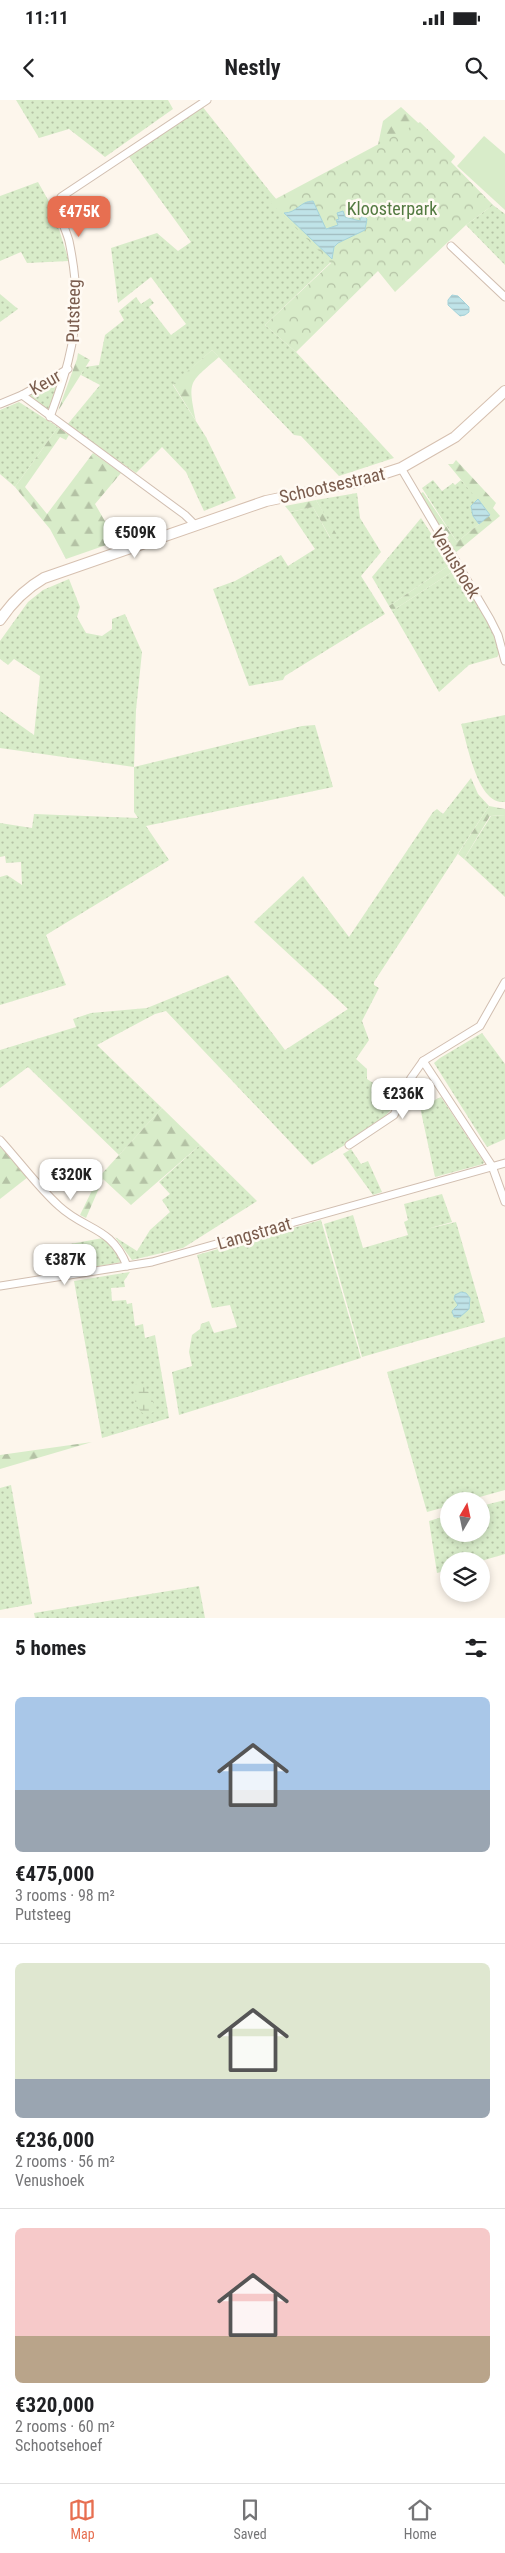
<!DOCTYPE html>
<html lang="en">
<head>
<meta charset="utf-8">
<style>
  body { margin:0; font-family:"Roboto Condensed",sans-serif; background:#f2f2f2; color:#202124; height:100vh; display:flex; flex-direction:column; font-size:19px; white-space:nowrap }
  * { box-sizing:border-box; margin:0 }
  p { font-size:16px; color:#757577 }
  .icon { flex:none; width:28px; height:28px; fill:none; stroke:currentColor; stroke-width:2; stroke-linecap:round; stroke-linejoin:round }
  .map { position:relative; height:1518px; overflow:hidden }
  .drawer { display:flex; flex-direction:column; background:#fff; flex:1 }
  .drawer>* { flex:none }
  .needle { width:32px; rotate:9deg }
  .buttons { position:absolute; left:440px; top:1392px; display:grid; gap:10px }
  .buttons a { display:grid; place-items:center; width:50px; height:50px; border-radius:50%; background:#fff; box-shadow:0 2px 8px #0003; font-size:25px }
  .price { position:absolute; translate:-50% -42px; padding:0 11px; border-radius:10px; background:#fff; color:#222; font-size:16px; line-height:32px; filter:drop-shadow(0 1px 2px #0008) }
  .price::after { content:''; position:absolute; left:50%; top:30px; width:15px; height:11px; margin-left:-8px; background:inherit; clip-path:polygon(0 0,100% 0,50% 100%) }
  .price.on { background:#e76f51; color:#fff }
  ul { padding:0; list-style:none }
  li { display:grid; align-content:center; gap:10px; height:265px; padding:0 15px }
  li+li { border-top:1px solid #e0e0e0 }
  li span { display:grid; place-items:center; height:155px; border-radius:8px; color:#555 }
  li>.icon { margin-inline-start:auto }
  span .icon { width:90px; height:90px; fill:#fffc; stroke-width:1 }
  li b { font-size:21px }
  h2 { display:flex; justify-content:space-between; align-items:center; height:60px; padding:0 15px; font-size:21px }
  .status { display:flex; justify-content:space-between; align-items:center; height:35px; padding:0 25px; background:#fff; direction:ltr }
  .status svg { height:14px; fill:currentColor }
  header { display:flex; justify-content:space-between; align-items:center; height:65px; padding:0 15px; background:#fff; font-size:22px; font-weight:700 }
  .tab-bar { display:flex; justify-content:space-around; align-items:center; height:70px; border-top:1px solid #e0e0e0; background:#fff; font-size:14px; color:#757577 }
  .tab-bar a { display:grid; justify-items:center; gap:2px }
  .tab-bar .on { color:#e76f51 }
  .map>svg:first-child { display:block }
  .grass { fill:url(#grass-dots) }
  .forest { fill:url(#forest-firs) }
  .wetland { fill:url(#wetland-marsh) }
  .park { fill:url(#park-crowns) }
  .pitch { fill:#d8ecc9 }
  .water { fill:url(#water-rules); stroke:#a5d3da }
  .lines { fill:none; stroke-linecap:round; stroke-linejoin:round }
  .street-casing { stroke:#d1beb0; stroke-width:9 }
  .secondary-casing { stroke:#d6c0b0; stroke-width:12 }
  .street { stroke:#fff; stroke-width:7 }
  .secondary { stroke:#fff; stroke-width:10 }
  .labels { text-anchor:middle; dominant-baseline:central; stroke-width:5; stroke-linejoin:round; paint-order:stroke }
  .park-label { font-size:18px; fill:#537a41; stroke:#fffaf3 }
  .street-label { font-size:18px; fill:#7a5c4d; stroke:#fffaf3 }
</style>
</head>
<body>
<div class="status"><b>11:11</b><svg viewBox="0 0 49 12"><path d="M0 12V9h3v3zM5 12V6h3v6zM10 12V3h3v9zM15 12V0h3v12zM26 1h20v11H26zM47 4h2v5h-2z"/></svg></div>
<header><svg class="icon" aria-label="back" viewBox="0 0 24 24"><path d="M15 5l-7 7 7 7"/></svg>Nestly<svg class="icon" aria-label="search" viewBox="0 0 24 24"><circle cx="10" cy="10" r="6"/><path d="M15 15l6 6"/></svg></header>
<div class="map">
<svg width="505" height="1518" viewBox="0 0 505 1518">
  <defs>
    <pattern id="grass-dots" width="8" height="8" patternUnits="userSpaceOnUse" patternTransform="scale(1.25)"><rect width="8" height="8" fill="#d8ecc9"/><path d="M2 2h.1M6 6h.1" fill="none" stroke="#b4c2a5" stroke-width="1.8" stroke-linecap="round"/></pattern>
    <pattern id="forest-firs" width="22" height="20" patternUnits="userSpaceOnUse" patternTransform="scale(1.25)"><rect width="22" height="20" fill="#d8ecc9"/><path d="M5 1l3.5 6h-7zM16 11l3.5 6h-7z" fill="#b4c2a5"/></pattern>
    <pattern id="wetland-marsh" width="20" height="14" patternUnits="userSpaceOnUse" patternTransform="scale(1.25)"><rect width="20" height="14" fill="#d8ecc9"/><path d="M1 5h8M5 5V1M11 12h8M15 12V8" fill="none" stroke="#b4c2a5"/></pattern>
    <pattern id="park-crowns" width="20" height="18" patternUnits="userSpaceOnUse" patternTransform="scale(1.25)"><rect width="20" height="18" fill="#d8ecc9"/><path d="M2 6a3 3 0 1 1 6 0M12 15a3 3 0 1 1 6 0" fill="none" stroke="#b4c2a5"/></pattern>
    <pattern id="water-rules" width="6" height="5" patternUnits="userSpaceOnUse" patternTransform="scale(1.25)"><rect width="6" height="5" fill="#bfe3e8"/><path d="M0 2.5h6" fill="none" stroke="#a0bbbe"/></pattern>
  </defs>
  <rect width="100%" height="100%" fill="#fdf6ec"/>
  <g class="grass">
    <polygon points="16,0 168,0 173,9 105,57 69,29 39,38"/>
    <polygon points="202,6 271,93 331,162 265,225 296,252 394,358 339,376 301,336 294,335 212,250 173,285 206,337 236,398 204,411 186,372 162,347 136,373 67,325 100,285 81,275 85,267 99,265 105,235 124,220 119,211 136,197 141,204 150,198 154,203 149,207 171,235 186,224 151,177 118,203 111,148 157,133 178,151 191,142 127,54"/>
    <polygon points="38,82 52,107 69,161 27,163 21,152 0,161 0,96"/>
    <polygon points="493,105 505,114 505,165 466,125"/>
    <polygon points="0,194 18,209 0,222"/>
    <polygon points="65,271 50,312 28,297"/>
    <polygon points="19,302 58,327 15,387 0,374 0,310"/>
    <polygon points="433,380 442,391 453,383 455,385 461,380 478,399 471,406 473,416 479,424 457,442 422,388"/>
    <polygon points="357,393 360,418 381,452 361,476 385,514 285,576 283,580 249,586 213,489 235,481 281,455 288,466 315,449 290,412 313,407 330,438 336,435 316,400"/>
    <polygon points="421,418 451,464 389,506 372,477"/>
    <path d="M455 470C472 496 493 522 499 554L497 557 469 565 439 592 392 511Z"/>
    <polygon points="69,479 80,507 77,517 86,533 102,536 112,529 112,519 125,514 142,552 136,610 134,667 302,626 315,625 333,687 146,726 169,760 46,835 66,885 0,905 0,777 7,775 22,785 21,762 6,763 5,756 0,757 0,723 32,728 34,714 138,718 134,712 134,667 0,648 0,611 34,635 40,576 14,559 8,565 0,559 0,541 28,502 43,490"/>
    <path d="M505 615V702C477 705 468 645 461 624Z"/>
    <path d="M471 678 478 694 489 706 374 882V885L379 888 362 921 369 940 356 959 367 969V979L398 999C386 1025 336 1049 312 1065L166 911 155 914 97 945 162 1008 119 1055 28 967 0 988V950L76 927 73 919 91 913 147 908 228 875 285 950 348 909 254 822 303 776 349 837 433 712 437 709 443 714Z"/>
    <polygon points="505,715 505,797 464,759 491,716"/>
    <polygon points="482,933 505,964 505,1039 487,1047 434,963 440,958"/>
    <polygon points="441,997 484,1062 483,1064 435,1077 420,1007"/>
    <polygon points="200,1045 257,1101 183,1148 132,1160 115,1137 137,1151 150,1130 170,1112 162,1100 170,1094 159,1082"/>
    <polygon points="351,1049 361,1064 368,1061 382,1092 373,1095 343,1054"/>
    <polygon points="442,1094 452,1122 427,1129 456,1122 485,1222 414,1242 413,1240 414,1242 362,1257 324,1124 353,1115 363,1148 408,1135 404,1122 408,1120 404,1104"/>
    <polygon points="321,1120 361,1258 179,1315 172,1272 192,1266 189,1252 192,1235 200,1229 201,1224 209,1221 214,1233 237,1227 230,1205 212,1208 197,1155"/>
    <polygon points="103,1138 114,1148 122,1162 65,1172 59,1146"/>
    <polygon points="130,1172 124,1181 125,1187 111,1188 112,1201 126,1200 127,1204 132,1203 135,1226 143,1224 145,1238 155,1235 169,1318 102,1338 74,1181"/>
    <polygon points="505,1237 505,1390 465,1401 449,1401 449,1406 427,1412 387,1272"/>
    <polygon points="11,1385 32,1504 0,1510 0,1388"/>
    <polygon points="505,1400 505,1454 481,1461 449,1461 449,1470 437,1473 429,1421 449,1415 449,1434 481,1434 481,1406"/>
    <polygon points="199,1486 205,1518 35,1518 34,1513"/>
  </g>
  <g class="forest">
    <polygon points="401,7 455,57 441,72 378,45 383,21"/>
    <path d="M212 250 219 257C188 284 188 280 196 321L173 284Z"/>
    <polygon points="78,253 90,260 58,311 77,259"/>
    <polygon points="58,327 69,335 66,340 60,337 25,387 47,414 93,353 121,373 95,404 106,423 112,443 66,459 50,429 15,387"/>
    <polygon points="456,360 496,403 493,408 500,416 454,454 417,396 423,392 457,442 490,415 448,364 453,364"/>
    <polygon points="316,400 337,435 331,439 313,407 290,412 285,406"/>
    <polygon points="451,464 455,470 392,511 389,506"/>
    <polygon points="489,706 505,709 505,715 490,716 464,759 458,754"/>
    <polygon points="162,1008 200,1045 131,1105 103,1079 86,1118 80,1115 98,1078"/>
    <polygon points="0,1047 28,1077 0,1099"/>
    <polygon points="92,1342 0,1369 0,1355"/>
  </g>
  <path class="wetland" d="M139 1282C148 1290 155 1299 154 1312L145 1315C135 1308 133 1297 134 1286Z"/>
  <polygon class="park" points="420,22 455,56 451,62 493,105 466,125 395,192 378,171 296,252 265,225 331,163 270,102"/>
  <polygon class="pitch" points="484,36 505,54 505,110 457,66"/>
  <g class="water">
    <path d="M313 101 326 129 338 125 336 120 339 119 337 113 343 111 345 117 360 121 362 114 367 119 365 130 338 143 334 147 332 159 284 113C297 113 300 101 313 101Z"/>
    <polygon points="452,195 458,196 469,207 469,212 465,215 460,216 448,205 448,200"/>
    <polygon points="478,399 490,415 479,424 473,416 471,406"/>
    <polygon points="461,1192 466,1193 470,1198 469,1209 460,1217 454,1217 452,1211 458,1205 454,1199 455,1195"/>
  </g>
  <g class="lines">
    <g class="street-casing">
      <g id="street">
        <polyline points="451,146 505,197"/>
        <polyline points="22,295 185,415 195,425"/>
        <polyline points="0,304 22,295 68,269"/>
        <path d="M50 317C64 279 76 243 76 202 76 182 73 160 69 141 65 126 55 112 61 97L207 0"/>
        <polyline points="401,368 490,519 498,535 505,561"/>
        <polyline points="423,961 492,1066 505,1102"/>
        <path d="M0 1040C20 1062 38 1087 59 1106 86 1131 111 1126 127 1166"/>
        <polyline points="349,1045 394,1015 411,978 423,961 480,926 505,882"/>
        <polyline points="0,1186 152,1162 505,1063"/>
      </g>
    </g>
    <g class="secondary-casing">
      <path id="secondary" d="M0 520C12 502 25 489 44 478L266 401 361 381 401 368 455 337 505 291"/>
    </g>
    <use href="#street" class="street"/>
    <use href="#secondary" class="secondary"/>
  </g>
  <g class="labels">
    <g class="park-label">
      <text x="392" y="108">Kloosterpark</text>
    </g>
    <g class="street-label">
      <text transform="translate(73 211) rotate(-89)">Putsteeg</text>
      <text transform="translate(45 282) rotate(-30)">Keur</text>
      <text transform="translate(332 385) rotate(-13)">Schootsestraat</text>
      <text transform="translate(456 463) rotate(59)">Venushoek</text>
      <text transform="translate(254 1133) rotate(-16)">Langstraat</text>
    </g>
  </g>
</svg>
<div class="buttons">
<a><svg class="needle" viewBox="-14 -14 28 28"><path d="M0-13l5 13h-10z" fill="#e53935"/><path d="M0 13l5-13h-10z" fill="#757577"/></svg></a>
<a><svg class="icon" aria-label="layers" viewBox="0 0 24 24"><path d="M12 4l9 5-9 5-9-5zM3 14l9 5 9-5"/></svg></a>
</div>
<b class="price on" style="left:79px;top:138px">€475K</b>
<b class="price" style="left:135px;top:459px">€509K</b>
<b class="price" style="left:403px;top:1020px">€236K</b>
<b class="price" style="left:71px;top:1101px">€320K</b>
<b class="price" style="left:65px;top:1186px">€387K</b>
</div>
<section class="drawer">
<h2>5 homes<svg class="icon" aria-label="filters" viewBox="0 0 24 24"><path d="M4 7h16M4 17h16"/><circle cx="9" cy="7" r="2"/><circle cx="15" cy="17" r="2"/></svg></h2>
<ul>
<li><span style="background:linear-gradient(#a9c7e8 60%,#9aa5b1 0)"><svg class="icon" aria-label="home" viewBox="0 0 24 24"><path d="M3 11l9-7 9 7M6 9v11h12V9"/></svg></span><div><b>€475,000</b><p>3 rooms · 98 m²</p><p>Putsteeg</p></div></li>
<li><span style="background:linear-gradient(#dfe7d0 75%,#9aa5b1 0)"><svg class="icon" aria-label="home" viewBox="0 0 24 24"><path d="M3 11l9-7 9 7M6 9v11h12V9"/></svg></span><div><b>€236,000</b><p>2 rooms · 56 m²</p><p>Venushoek</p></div></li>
<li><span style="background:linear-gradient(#f6c9c9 70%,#b9a48a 0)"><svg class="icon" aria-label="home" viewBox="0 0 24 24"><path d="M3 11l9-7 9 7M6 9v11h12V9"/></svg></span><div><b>€320,000</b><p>2 rooms · 60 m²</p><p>Schootsehoef</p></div></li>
</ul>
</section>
<nav class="tab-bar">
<a class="on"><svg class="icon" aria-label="map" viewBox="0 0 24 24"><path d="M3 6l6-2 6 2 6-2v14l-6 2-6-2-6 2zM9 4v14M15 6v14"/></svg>Map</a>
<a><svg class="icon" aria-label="saved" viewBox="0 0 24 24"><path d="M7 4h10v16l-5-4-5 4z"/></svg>Saved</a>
<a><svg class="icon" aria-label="home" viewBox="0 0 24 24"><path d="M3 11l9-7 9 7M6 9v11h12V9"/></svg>Home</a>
</nav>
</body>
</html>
